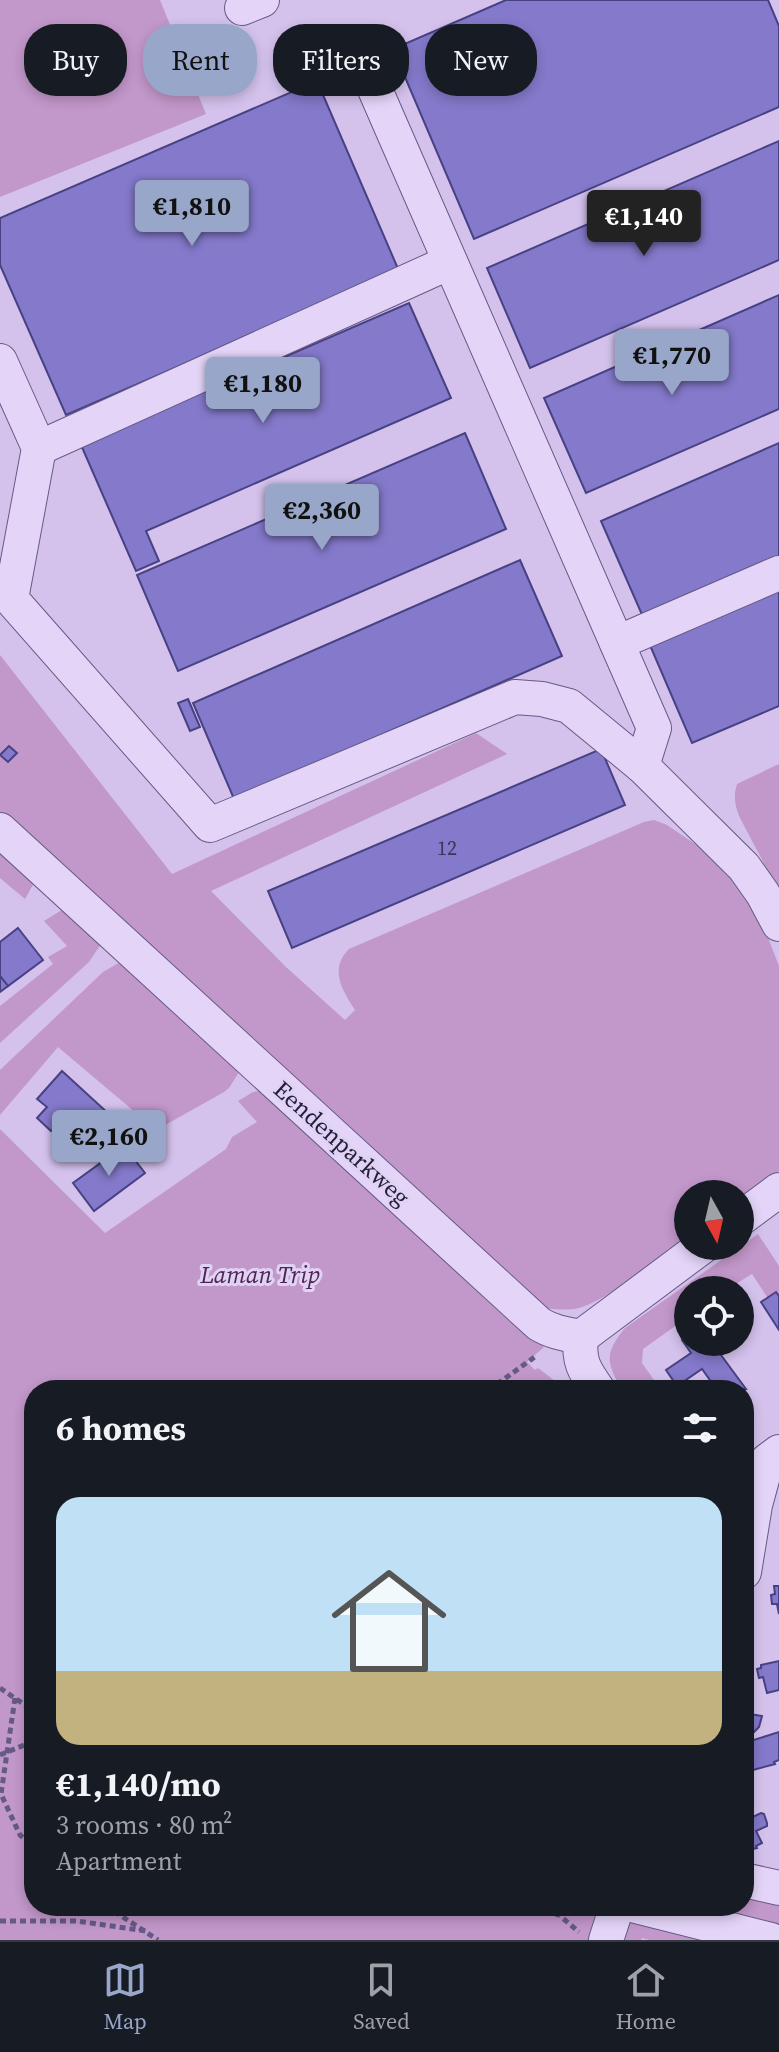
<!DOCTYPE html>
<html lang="en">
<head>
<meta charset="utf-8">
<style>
  body { margin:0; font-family:"Source Serif 4",serif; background:#242831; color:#f1f3f6; height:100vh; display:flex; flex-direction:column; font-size:30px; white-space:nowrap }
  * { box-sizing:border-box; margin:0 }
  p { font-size:26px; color:#9ea1a6 }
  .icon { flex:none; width:44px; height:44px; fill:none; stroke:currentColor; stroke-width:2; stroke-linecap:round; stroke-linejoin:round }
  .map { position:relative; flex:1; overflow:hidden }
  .side { position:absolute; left:24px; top:1380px; width:730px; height:536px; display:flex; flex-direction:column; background:#171b24; border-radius:32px; box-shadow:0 4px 12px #0003 }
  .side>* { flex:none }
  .guide { position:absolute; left:24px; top:24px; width:732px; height:72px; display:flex; gap:16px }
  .needle { width:52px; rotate:172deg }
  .controls { position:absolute; left:674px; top:1180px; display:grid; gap:16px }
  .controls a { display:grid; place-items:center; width:80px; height:80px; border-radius:50%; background:#171b24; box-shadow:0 4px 12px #0003; font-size:40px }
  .price { position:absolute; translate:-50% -68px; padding:0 18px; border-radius:8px; background:#98a7c9; color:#111; font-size:26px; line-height:52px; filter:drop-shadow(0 2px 4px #0008) }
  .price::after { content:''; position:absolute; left:50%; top:48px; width:24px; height:18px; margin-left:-12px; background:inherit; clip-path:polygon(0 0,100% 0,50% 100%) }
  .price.active { background:#222; color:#fff }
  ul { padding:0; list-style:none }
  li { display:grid; align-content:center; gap:16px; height:424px; padding:0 32px }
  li+li { border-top:2px solid #363941 }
  li span { display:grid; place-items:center; height:248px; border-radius:24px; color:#555 }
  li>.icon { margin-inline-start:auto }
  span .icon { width:144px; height:144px; fill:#fffc; stroke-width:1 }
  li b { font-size:34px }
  h2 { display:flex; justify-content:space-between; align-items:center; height:96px; padding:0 32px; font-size:34px }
  .chip { padding:0 28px; border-radius:32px; background:#171b24; box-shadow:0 4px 12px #0003; font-size:28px; line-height:72px }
  .chip.active { background:#98a7c9; color:#111 }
  .tab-bar { display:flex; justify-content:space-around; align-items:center; height:112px; border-top:2px solid #363941; background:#171b24; font-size:22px; color:#9ea1a6 }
  .tab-bar a { display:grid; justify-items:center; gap:4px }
  .tab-bar .active { color:#98a7c9 }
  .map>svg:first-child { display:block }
  .green { fill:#c297ca }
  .building { fill:#8479ca; stroke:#484184; stroke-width:2 }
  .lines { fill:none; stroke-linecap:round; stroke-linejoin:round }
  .minor-casing { stroke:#655a86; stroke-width:36 }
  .path { stroke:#655a86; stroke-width:5; stroke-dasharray:6 4; stroke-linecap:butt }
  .minor { stroke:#e4d5f8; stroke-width:34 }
  .labels { text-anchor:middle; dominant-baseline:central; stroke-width:6; stroke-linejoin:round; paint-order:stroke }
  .number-label { font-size:20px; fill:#3b355b }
  .street-label { font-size:24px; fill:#231e36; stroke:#e0d2f4 }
  .park-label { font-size:24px; font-style:italic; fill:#512552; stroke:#e0d2f4 }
</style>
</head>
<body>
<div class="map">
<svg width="779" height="1940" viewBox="0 0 779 1940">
  <rect width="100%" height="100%" fill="#d4c2ed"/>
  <g class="green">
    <polygon points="0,0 160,0 206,114 0,197"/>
    <path d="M0 655 172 874 476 733 507 754 211 891 286 967 345 1020 355 1010C342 990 329 969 349 949L644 822 654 820 667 825 698 846 740 887 757 909 779 966V1171L740 1199V1194H688V1235C661 1255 609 1300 579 1308 567 1311 554 1309 542 1308L0 813Z"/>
    <path d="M779 764V892L740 818C735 806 733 797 737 784Z"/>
    <polygon points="0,841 38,876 25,899 0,878"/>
    <polygon points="70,905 105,938 89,962 0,1043 0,1006 53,964 48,957 67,946 44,921"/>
    <polygon points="127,958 244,1064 229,1088 224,1092 167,1124 157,1125 148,1123 58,1047 0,1115 0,1070 103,972"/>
    <polygon points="269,1089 545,1342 543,1348 527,1362 535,1370 538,1368 567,1390 34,1390 34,1906 602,1906 592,1940 0,1940 0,1129 105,1233 226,1149 232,1137 257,1122 238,1101 253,1092"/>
    <path d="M758 1234 779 1266V1315L752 1274 726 1290H688V1317L643 1349 642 1363 661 1390H622C606 1362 604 1354 625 1328Z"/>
    <polygon points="744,1897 779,1906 779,1932 673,1906 744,1906"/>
    <polygon points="643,1921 714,1940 649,1940 642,1938 641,1940 616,1940 624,1923"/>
  </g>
  <g class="building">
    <polygon points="506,0 768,0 779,26 779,107 474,239 393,49"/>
    <polygon points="317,81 399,271 66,415 0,265 0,218"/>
    <polygon points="779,141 779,260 530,368 487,268"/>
    <polygon points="779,295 779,409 586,493 544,398"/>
    <polygon points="409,303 451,398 146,531 159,561 136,571 81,445"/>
    <polygon points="465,433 506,529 178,671 137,575"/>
    <polygon points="779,443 779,557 643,617 601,521"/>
    <polygon points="520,560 562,656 234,799 193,703"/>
    <polygon points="779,587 779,706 692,743 649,643"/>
    <polygon points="188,699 200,727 190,731 178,703"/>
    <polygon points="9,746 17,753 8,762 0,755"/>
    <polygon points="601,749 625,805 292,948 268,891"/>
    <polygon points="18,928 43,960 8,986 0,976 0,942"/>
    <polygon points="0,976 8,986 0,992"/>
    <polygon points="62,1071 109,1114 84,1142 61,1120 51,1131 37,1118 47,1107 37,1099"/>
    <polygon points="124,1146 145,1173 94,1211 73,1183"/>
    <polygon points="776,1292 779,1296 779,1330 761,1302"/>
    <polygon points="688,1336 688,1342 739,1342 721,1355 746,1389 717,1390 702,1369 677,1386 666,1370 691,1353 682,1340"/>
    <polygon points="774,1586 779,1586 779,1614 777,1604 772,1604 771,1595 775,1594"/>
    <polygon points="779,1661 779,1690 767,1693 763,1677 759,1678 757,1669 761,1668 761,1665"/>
    <polygon points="744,1713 762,1716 759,1727 754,1732 744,1729"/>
    <polygon points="779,1732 779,1760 774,1762 775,1764 753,1770 748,1754 744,1755 744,1743"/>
    <polygon points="761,1813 764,1814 767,1823 767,1826 756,1831 762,1843 756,1846 757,1848 744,1851 744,1821"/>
  </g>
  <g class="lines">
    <g class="minor-casing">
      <g id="minor">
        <polyline points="242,8 262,0"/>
        <polyline points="366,69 654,728 642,766"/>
        <polyline points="0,361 39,448 11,599 210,825 515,697 542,699 569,706 642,766 744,867 763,894 779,924"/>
        <polyline points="39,448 450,262"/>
        <polyline points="617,643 779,573"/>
        <path d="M0 830 539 1324C552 1332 565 1334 581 1337L703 1246"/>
        <polyline points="740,1219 779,1190"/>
        <path d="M581 1337C578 1361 584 1370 598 1390"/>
        <polyline points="744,1572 755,1505 767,1461 779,1452"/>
        <polyline points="744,1880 779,1888"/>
        <polyline points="636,1906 771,1940"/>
        <polyline points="606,1940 617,1906"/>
      </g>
    </g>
    <g class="path">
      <polyline points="489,1390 536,1356"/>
      <polyline points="0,1688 34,1711"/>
      <polyline points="15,1698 1,1794 20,1835 34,1847"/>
      <polyline points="0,1755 34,1741"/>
      <polyline points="106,1906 158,1940"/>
      <polyline points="526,1906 559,1915 579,1932"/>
      <polyline points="0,1921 77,1921 146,1931"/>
    </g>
    <use href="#minor" class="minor"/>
  </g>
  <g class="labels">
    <g class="number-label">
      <text x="447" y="848">12</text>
    </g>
    <g class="street-label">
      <text transform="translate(342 1143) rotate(42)">Eendenparkweg</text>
    </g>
    <g class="park-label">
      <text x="260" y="1274">Laman Trip</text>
    </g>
  </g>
</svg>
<div class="controls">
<a><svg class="needle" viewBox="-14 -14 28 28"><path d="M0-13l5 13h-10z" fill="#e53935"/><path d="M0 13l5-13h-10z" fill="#9ea1a6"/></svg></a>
<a><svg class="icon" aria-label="locate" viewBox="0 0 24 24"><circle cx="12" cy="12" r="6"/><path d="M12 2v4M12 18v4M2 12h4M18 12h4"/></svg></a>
</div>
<b class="price" style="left:192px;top:248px">€1,810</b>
<b class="price active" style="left:644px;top:258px">€1,140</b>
<b class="price" style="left:672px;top:397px">€1,770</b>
<b class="price" style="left:263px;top:425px">€1,180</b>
<b class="price" style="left:322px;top:552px">€2,360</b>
<b class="price" style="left:109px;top:1178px">€2,160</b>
<div class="guide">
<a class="chip">Buy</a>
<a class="chip active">Rent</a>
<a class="chip">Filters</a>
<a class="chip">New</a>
</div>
<section class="side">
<h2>6 homes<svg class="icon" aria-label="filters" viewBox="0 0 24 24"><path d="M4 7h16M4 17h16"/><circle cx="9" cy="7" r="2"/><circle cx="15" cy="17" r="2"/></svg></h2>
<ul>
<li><span style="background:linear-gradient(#bfe0f5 70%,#c2b280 0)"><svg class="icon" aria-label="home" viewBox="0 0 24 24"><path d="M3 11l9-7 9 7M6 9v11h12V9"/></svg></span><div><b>€1,140/mo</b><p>3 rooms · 80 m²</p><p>Apartment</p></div></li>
</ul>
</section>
</div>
<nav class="tab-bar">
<a class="active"><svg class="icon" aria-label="map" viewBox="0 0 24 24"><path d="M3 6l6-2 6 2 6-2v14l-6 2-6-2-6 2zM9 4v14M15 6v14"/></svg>Map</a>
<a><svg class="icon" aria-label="saved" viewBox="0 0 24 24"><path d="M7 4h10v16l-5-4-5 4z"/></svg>Saved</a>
<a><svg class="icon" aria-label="home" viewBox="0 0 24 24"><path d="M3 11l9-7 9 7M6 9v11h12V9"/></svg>Home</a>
</nav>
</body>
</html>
